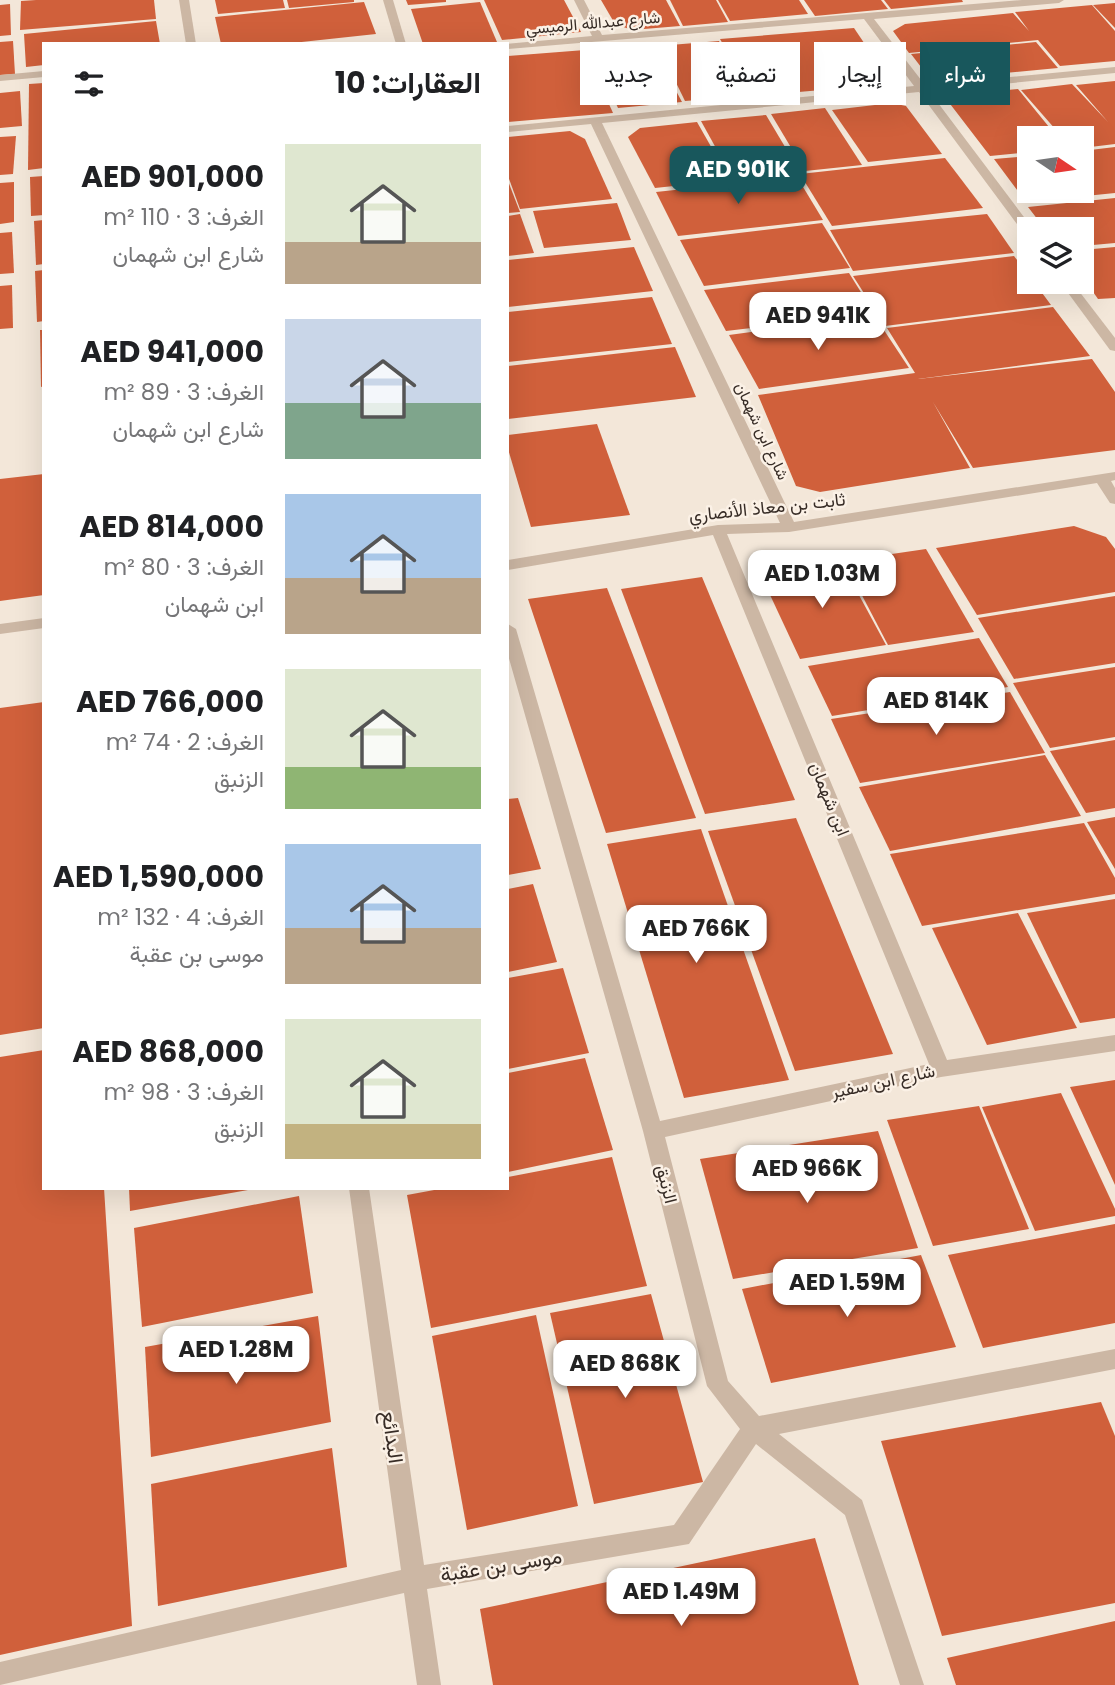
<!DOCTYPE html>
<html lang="ar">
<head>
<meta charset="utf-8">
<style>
  body { margin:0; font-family:Poppins,Vazirmatn,sans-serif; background:#f6f6f6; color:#202124; direction:rtl; height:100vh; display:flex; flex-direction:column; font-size:26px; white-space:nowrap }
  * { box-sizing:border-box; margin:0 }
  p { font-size:23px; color:#757577 }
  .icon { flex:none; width:38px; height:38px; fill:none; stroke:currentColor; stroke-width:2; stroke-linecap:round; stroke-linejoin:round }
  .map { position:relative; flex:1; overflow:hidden; direction:ltr }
  .details { position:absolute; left:42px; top:42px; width:467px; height:1148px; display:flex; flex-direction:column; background:#fff; border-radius:0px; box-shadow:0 7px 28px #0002; direction:rtl }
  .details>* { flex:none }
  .banner { position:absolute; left:530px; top:42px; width:480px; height:63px; direction:rtl; display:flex; gap:14px }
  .needle { width:46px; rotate:103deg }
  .controls { position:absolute; left:1017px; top:126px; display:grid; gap:14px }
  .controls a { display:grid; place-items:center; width:77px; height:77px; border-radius:0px; background:#fff; box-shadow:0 7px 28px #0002; font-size:35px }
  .price { position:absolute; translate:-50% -60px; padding:0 16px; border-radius:14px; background:#fff; color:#222; font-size:23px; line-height:46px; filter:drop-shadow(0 2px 4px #0008) }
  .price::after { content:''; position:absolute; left:50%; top:42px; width:21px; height:16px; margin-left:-10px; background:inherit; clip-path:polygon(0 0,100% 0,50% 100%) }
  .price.on { background:#18575c; color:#fff }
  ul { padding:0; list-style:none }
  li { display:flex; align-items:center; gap:21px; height:175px; padding:0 28px }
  li span { display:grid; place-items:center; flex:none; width:196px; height:140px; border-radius:0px; color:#555 }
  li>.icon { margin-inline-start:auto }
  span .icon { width:84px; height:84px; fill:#fffc; stroke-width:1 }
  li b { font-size:30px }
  h2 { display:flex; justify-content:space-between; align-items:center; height:84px; padding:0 28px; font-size:30px }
  .pill { padding:0 24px; border-radius:0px; background:#fff; box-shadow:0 7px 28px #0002; font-size:24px; line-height:63px }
  .pill.on { background:#18575c; color:#fff }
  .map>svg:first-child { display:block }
  .building { fill:#d0603b }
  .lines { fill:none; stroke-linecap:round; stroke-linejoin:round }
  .street { fill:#ccb7a4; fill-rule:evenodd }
  .labels { text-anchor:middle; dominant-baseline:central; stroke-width:5; stroke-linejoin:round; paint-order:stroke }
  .far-street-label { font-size:16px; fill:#372c26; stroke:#fbf1e6 }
  .street-label { font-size:18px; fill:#372c26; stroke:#fbf1e6 }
  .near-street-label { font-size:21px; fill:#372c26; stroke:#fbf1e6 }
</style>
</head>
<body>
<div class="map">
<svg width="1115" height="1685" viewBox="0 0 1115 1685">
  <rect width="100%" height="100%" fill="#f3e7d9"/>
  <g class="building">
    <polygon points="36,0 154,0 156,19 20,30 21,1"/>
    <polygon points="215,0 283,0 285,8 218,14"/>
    <polygon points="287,0 354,0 354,2 289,8"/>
    <polygon points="406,0 446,0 446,2 408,5"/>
    <polygon points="484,0 564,0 581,32 502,40"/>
    <polygon points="601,0 666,0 680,26 632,30 615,24"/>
    <polygon points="670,0 716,0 728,22 683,26"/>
    <polygon points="718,0 799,0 808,14 730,21"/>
    <polygon points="804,0 881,0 888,9 815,16"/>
    <polygon points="884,0 962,0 963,2 891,9"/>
    <polygon points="364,2 376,34 283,44 221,44 215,17"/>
    <polygon points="480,2 497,42 423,44 411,9"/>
    <polygon points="1115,3 1115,28 1093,5"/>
    <polygon points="10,4 11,35 0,36 0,5"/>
    <polygon points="1092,5 1115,31 1115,61 1060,66 1038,40 909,53 893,31 905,24 1013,13 1029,31 1015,12"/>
    <polygon points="156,21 160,44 44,44 44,65 26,67 24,34"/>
    <polygon points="854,28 887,77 878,85 752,96 720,39"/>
    <polygon points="13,41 15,74 0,75 0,42"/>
    <polygon points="719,41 748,96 685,101 658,46"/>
    <polygon points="1036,42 1058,68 931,80 911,54"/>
    <polygon points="652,46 682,102 618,108 592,52"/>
    <polygon points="585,50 613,113 508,122 508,56"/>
    <polygon points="1115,81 1115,144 1082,148 1082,138 1063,138 1021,90 1072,84 1108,122 1076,85"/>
    <polygon points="44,83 44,168 28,170 29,84"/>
    <polygon points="1018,89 1058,138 1029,138 1029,152 990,156 944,96"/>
    <polygon points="20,91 22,126 0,128 0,93"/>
    <polygon points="892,103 906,106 942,154 868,162 832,110"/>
    <polygon points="825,108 862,165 805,171 771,114"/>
    <polygon points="766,115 800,172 733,179 701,121"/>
    <polygon points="697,122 730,180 655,188 628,137 640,128"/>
    <polygon points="570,131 585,139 612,199 520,209 508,176 508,137"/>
    <polygon points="16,136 13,174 0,175 0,137"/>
    <polygon points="1115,147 1115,193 1026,202 994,159 1029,156 1029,191 1082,191 1082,151"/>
    <polygon points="945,158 983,208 832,226 800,174"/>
    <polygon points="44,176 44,215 31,216 30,177"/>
    <polygon points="797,177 823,220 678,236 656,192"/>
    <polygon points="508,181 520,212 508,213"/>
    <polygon points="14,182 14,222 0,224 0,183"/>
    <polygon points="1115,198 1115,243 1082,246 1082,229 1045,229 1028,207"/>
    <polygon points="617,203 631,240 544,248 533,211"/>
    <polygon points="520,214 534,253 508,256 508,216"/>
    <polygon points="987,214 1014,253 853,271 830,230"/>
    <polygon points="44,220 44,264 36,265 34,221"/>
    <polygon points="822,223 850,268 704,286 680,240"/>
    <polygon points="12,232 14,273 0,274 0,233"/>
    <polygon points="634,247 653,291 508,307 508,260"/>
    <polygon points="1115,247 1115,298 1098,299 1082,276 1082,250"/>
    <polygon points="1014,256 1029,276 1029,282 1034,282 1051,305 885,326 853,276"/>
    <polygon points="44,270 44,321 37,322 35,271"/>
    <polygon points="849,273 874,313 726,331 704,290"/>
    <polygon points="12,285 13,328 0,329 0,286"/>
    <polygon points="652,297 672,344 508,362 508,312"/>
    <polygon points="1053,307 1090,356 918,379 1092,359 1115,392 1115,450 973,468 933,402 970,468 820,492 796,486 758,395 915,373 887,328"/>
    <polygon points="874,315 909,368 759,389 729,335"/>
    <polygon points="40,330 44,330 44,386 41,387"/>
    <polygon points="675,347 696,397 508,419 508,366"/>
    <polygon points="597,424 630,515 531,527 508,449 508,435"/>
    <polygon points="44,474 44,595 0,601 0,479"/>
    <polygon points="1074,526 1106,537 1115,549 1115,592 977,615 936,548"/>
    <polygon points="926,549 974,632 888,645 844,561"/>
    <polygon points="840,560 886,645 800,659 764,582 772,569"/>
    <polygon points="702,577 795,800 705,814 621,589"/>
    <polygon points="607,588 696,818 606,833 528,599"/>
    <polygon points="1115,596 1115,663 1014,679 978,618"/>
    <polygon points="979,638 1008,687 832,716 808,666"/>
    <polygon points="1115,667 1115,737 1050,748 1013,683"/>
    <polygon points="1010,692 1045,753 860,783 831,719"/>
    <polygon points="44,702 44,1028 0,1035 0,708"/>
    <polygon points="1115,740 1115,808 1086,813 1050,751"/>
    <polygon points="1045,755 1081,816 890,851 859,787"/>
    <polygon points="518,798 541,869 508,875 508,799"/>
    <polygon points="1115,817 1115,869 1087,822"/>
    <polygon points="796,818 893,1054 795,1071 708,831"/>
    <polygon points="1084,823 1115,878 1115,894 922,926 890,854"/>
    <polygon points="701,829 789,1080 684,1098 607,844"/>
    <polygon points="533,884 557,962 508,972 508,889"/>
    <polygon points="1115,899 1115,1018 1080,1023 1027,913"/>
    <polygon points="1018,913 1077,1028 987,1045 932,928"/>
    <polygon points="563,968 589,1053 508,1069 508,978"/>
    <polygon points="44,1050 44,1188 104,1188 132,1626 0,1655 0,1057"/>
    <polygon points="585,1058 613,1150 508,1172 508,1073"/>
    <polygon points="1115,1080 1115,1185 1070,1087"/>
    <polygon points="1061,1093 1115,1209 1115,1216 1035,1231 982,1107"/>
    <polygon points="979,1106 1029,1229 933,1246 887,1120"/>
    <polygon points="878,1131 918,1248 733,1279 700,1159"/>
    <polygon points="612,1157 647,1286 431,1328 407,1195 445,1188 508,1188 508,1177"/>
    <polygon points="129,1188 247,1188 248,1190 130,1211"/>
    <polygon points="299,1196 313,1293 142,1327 134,1228"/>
    <polygon points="1115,1224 1115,1323 983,1348 948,1255"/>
    <polygon points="921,1255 956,1347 771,1383 742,1289"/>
    <polygon points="651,1294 703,1482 594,1504 550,1313"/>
    <polygon points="536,1315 578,1506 467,1530 432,1336"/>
    <polygon points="318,1316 331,1422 151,1457 145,1347"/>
    <polygon points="1101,1402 1115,1436 1115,1603 942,1636 881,1441"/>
    <polygon points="332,1448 347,1567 158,1606 151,1484"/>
    <polygon points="815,1538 859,1685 493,1685 480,1609"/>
    <polygon points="1115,1621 1115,1685 956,1685 947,1658"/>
  </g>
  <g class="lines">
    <g class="street">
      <polygon points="179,0 189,0 196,44 186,44"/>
      <polygon points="383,0 393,0 406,44 396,44"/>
      <polygon points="574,0 584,0 602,35 1022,0 1064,0 1059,3 874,19 925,85 1115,67 1115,73 929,91 1033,229 1029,229 1029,236 1025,235 919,92 602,123 794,522 1115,472 1115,480 1111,481 1115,488 1115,504 1110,503 1097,483 789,532 727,534 947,1060 1115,1035 1115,1051 941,1077 665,1137 728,1381 759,1416 1115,1349 1115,1369 779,1434 862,1500 924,1685 900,1685 845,1515 756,1444 689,1544 427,1589 441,1685 417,1685 404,1593 0,1685 0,1662 401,1570 349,1188 369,1188 424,1565 674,1525 740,1429 707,1386 643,1131 508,655 508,624 516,629 660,1121 929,1064 713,535 508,570 508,560 718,525 780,523 591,124 508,132 508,126 914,86 864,19 508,49 508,44 504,44 592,36"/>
      <polygon points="44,71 44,77 0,81 0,75"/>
      <polygon points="1060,282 1072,282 1115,338 1115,351 1110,350"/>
      <polygon points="44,618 44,628 0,634 0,624"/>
    </g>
  </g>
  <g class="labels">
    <g class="far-street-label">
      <text transform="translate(593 23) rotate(-5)">شارع عبدالله الرميسي</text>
      <text transform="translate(762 431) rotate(65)">شارع ابن شهمان</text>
    </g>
    <g class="street-label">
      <text transform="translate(767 507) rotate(-6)">ثابت بن معاذ الأنصاري</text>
      <text transform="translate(830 799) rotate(68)">ابن شهمان</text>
      <text transform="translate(883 1081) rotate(-12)">شارع ابن سفير</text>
      <text transform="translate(667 1184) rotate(76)">الزنبق</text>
    </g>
    <g class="near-street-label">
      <text transform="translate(393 1437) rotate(82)">البدائع</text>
      <text transform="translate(501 1565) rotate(-9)">موسى بن عقبة</text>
    </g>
  </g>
</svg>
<div class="controls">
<a><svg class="needle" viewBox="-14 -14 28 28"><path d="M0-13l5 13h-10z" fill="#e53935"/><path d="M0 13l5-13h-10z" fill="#757577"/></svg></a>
<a><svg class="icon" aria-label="layers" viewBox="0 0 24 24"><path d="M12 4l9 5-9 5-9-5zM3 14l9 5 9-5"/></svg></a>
</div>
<b class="price on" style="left:738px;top:206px">AED 901K</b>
<b class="price" style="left:818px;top:352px">AED 941K</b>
<b class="price" style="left:822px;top:610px">AED 1.03M</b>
<b class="price" style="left:936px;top:737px">AED 814K</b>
<b class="price" style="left:696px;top:965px">AED 766K</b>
<b class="price" style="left:807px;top:1205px">AED 966K</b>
<b class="price" style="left:847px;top:1319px">AED 1.59M</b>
<b class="price" style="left:236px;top:1386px">AED 1.28M</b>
<b class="price" style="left:625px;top:1400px">AED 868K</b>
<b class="price" style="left:681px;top:1628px">AED 1.49M</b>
<div class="banner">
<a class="pill on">شراء</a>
<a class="pill">إيجار</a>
<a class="pill">تصفية</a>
<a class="pill">جديد</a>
</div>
<section class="details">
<h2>العقارات: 10<svg class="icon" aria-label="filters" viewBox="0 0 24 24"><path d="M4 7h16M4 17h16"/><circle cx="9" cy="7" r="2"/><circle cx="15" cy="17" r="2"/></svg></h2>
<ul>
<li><span style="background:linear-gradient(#dfe7d0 70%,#b9a48a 0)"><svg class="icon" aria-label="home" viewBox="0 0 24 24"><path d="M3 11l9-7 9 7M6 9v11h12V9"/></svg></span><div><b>AED 901,000</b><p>الغرف: 3 · 110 m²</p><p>شارع ابن شهمان</p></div></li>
<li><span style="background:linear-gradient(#c9d6e8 60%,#7fa58c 0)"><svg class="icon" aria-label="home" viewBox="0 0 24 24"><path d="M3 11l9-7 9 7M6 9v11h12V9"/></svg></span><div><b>AED 941,000</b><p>الغرف: 3 · 89 m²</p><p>شارع ابن شهمان</p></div></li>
<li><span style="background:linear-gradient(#a9c7e8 60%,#b9a48a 0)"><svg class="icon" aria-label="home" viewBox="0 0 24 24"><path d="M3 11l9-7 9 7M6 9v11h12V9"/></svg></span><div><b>AED 814,000</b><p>الغرف: 3 · 80 m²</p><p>ابن شهمان</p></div></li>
<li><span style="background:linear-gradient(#dfe7d0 70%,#8fb573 0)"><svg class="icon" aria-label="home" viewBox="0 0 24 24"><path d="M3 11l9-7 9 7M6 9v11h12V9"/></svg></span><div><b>AED 766,000</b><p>الغرف: 2 · 74 m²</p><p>الزنبق</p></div></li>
<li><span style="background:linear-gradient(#a9c7e8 60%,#b9a48a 0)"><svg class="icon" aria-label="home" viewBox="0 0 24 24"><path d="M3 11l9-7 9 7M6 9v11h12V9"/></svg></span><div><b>AED 1,590,000</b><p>الغرف: 4 · 132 m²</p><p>موسى بن عقبة</p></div></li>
<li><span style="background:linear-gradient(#dfe7d0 75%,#c2b280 0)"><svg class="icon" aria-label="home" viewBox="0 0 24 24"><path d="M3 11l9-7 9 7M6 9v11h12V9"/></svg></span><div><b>AED 868,000</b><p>الغرف: 3 · 98 m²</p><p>الزنبق</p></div></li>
</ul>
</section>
</div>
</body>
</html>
